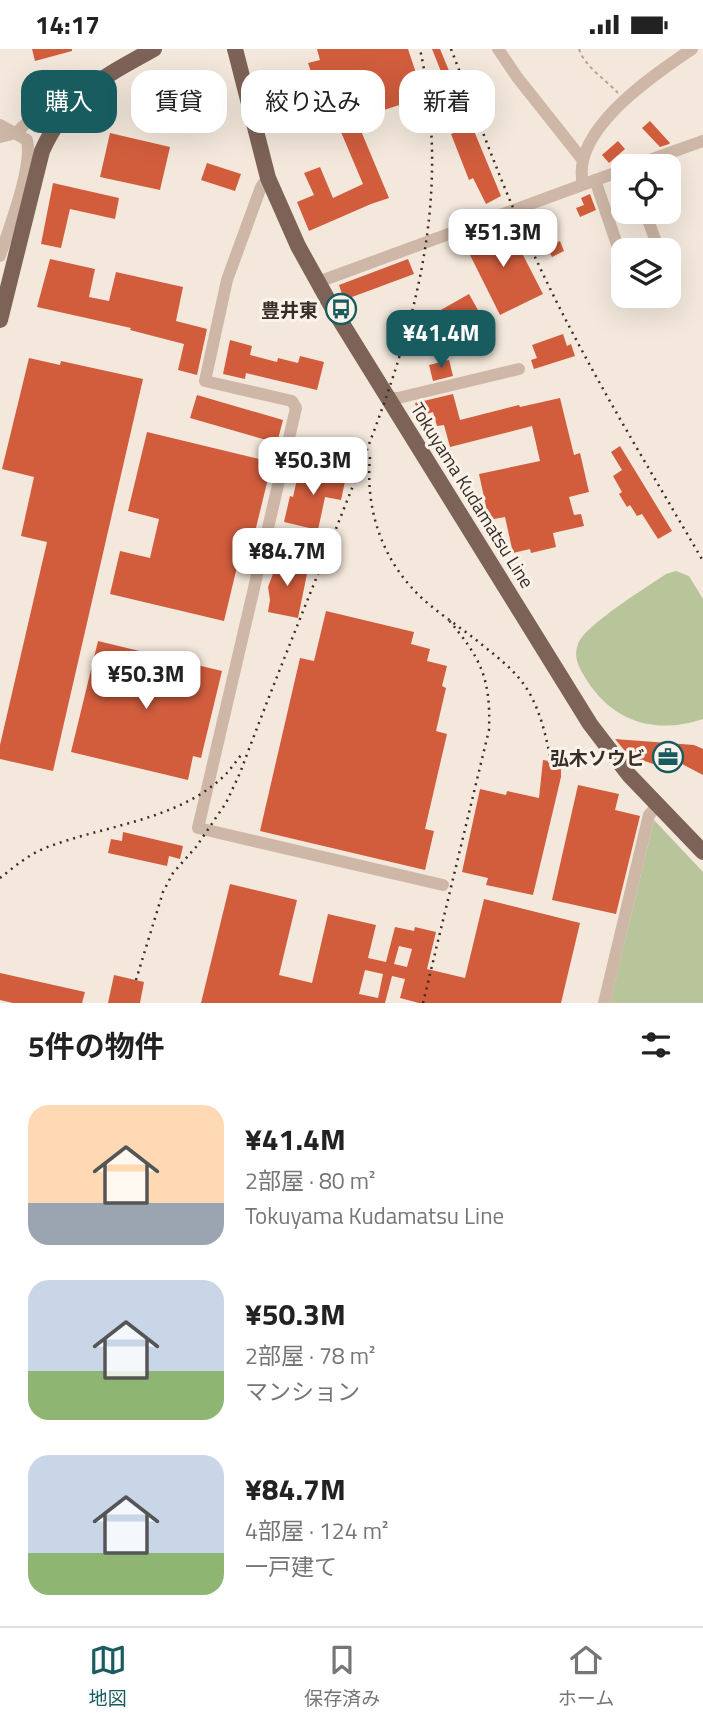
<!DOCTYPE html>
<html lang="ja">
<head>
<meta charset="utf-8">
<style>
  body { margin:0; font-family:"Titillium Web","Noto Sans JP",sans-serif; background:#f2f2f2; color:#222; height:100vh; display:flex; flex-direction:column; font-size:26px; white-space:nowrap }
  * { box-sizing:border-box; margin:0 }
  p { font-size:23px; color:#767676 }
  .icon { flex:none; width:38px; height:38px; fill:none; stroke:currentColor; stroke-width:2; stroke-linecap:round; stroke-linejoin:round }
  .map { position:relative; height:954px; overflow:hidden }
  .details { display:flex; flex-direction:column; background:#fff; flex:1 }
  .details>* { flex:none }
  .guide { position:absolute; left:21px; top:21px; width:662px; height:63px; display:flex; gap:14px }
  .controls { position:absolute; left:611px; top:105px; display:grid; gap:14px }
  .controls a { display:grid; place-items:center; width:70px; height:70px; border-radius:14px; background:#fff; box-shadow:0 7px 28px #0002; font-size:35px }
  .price { position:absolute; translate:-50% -60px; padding:0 16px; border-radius:14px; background:#fff; color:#222; font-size:23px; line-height:46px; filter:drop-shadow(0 2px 4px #0008) }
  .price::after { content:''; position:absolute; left:50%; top:42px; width:21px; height:16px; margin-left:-10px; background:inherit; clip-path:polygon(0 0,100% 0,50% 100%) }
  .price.active { background:#195c5f; color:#fff }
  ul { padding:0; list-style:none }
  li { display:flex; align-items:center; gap:21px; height:175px; padding:0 28px }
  li span { display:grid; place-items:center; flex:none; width:196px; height:140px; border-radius:21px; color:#555 }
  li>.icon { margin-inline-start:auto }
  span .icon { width:84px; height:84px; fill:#fffc; stroke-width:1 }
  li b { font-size:30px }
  h2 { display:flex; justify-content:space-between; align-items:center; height:84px; padding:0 28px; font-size:30px }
  .pill { padding:0 24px; border-radius:21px; background:#fff; box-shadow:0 7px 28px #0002; font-size:24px; line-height:63px }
  .pill.active { background:#195c5f; color:#fff }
  .status { display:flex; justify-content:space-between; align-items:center; height:49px; padding:0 35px; background:#fff; direction:ltr }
  .status svg { height:19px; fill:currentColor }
  .menu { display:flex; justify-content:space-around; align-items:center; height:98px; border-top:2px solid #e0e0e0; background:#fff; font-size:19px; color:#767676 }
  .menu a { display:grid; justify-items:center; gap:4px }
  .menu .active { color:#195c5f }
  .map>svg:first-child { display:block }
  .green { fill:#b8c59a }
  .building { fill:#d15d3d; fill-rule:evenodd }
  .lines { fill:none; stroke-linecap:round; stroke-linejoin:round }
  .path { stroke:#baa190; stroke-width:2; stroke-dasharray:3.5 3.5; stroke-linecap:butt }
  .minor { stroke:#ceb7a6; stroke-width:12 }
  .major { stroke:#7d6357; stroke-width:16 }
  .rail { stroke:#392d28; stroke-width:2.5; stroke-dasharray:2 5; stroke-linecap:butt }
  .labels { text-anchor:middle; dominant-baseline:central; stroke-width:6; stroke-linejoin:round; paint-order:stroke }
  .poi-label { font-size:19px; font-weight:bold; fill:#392d28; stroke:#fbf2e9; text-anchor:end }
  .street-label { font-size:19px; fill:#392d28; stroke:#fbf2e9 }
</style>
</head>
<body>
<div class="status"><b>14:17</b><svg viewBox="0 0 49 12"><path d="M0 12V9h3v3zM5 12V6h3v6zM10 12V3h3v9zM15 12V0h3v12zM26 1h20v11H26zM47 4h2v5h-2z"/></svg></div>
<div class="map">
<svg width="703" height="954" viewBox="0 0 703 954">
  <rect width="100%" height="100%" fill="#f4e8dc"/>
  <g class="green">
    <path d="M676 522 689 527 703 550V670C655 686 613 673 586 630 579 619 573 608 578 595 585 576 647 538 666 525Z"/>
    <polygon points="654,771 703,823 703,954 610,954"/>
  </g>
  <g class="building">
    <polygon points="32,0 72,0 72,2 35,12"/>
    <polygon points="317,0 408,0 424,48 356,70 389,149 371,155 309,182 297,153 314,146 304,124 320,118 333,149 363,135 338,76 321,82 305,37 315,34 308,14 320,11"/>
    <polygon points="432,0 440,0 501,147 486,155 473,129 469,131 451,85 456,83 440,43 448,40"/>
    <polygon points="650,72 670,94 669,95 660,98 642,79"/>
    <polygon points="110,84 170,98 160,141 100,128"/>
    <polygon points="618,92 625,100 609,114 602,106"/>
    <polygon points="207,114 241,125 235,142 201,131"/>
    <polygon points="53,134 119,149 115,170 70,160 61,199 41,195"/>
    <polygon points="590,145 596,161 580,168 576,159 584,156 581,149"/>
    <polygon points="506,173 543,245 500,266 464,194"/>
    <polygon points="560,192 564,202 552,208 547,198"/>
    <polygon points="50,210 95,220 89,248 109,252 116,223 183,238 176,272 207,280 197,326 178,321 184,295 130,281 131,279 37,258"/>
    <polygon points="408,210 414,225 344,251 339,236"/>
    <polygon points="469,245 483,270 453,287 439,262"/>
    <polygon points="563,285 567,297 571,295 575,307 534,320 531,311 537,309 532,296"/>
    <polygon points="230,291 252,297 250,306 277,313 278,309 298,314 300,307 324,313 317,341 246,324 245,330 223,325"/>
    <polygon points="29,309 60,316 61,312 143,330 53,722 0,710 0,696 47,493 21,487 34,428 2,420"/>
    <polygon points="449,311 453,327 433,332 429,316"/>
    <polygon points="453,345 460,371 519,356 520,358 560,349 574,406 580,404 589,443 569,448 574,466 581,465 584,477 553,484 556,498 531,504 530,500 513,504 505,468 489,471 479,425 540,412 532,377 450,398 444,376 437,377 433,363 419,367 415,354"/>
    <polygon points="197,346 283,371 277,394 190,369"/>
    <polygon points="147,383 272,413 246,520 237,518 224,572 110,545 120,502 150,509 159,470 128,462"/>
    <polygon points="620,397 672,482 658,490 642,465 637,467 630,456 627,458 619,445 622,443 613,427 622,421 611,403"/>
    <polygon points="300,417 346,428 341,451 325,448 318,481 284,473 290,447 293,448"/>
    <polygon points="279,509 309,515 298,569 268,563 270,551 268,538"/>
    <polygon points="326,562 414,583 411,595 430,600 427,612 447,617 442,637 446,639 436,682 447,685 425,780 434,782 425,821 260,782 300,609 314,612"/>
    <polygon points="98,592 222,622 201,709 193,707 188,731 71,703"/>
    <polygon points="615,690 694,696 703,700 703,726 680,714 675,722 629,707"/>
    <polygon points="543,711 561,714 561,728 533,846 486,836 488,829 462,823 480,740 506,746 507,742 539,749"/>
    <polygon points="578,736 619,745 615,761 640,767 616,865 552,851"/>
    <polygon points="123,783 183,797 180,810 169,807 167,817 108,804 111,790 122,792"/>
    <path d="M230 835 297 851 279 926 312 934 328 865 376 876 368 909 386 913 395 878 414 882 415 878 436 883 427 920 465 929 484 850 580 874 561 954H419L400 949 405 930 392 927 385 954H201ZM399 897 412 900 407 918 394 915ZM365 921 383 925 378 949 359 945Z"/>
    <polygon points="0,924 85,943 82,954 13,954 0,951"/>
    <polygon points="114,926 144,933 140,954 108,954"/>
  </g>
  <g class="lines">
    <path class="path" d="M579 0C585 18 605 30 618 44"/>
    <g class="minor">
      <polyline points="498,0 517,28 582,110"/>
      <path d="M0 76 27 91C33 118 9 179 0 207"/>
      <polyline points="0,88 16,84 53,49 69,42 80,47"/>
      <polyline points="633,117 703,92"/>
      <polyline points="268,129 261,138 227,231 205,332 292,352 296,359 198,779 443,836"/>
      <polyline points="595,131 623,213"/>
      <path d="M583 135C570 81 654 26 692 0"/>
      <polyline points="645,163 659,201"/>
      <polyline points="318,233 623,121"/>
      <polyline points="387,349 398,349 519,320"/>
      <polyline points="604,954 649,766 657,757"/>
    </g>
    <g class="major">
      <polyline points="235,0 268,129 298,197 333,260 590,675 629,726 703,803"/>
      <path d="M0 271 42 102C67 46 103 28 154 0"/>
    </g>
    <g class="rail">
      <path d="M451 0C478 70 503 140 535 208 584 314 645 412 703 512"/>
      <path d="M370 408C365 462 383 514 424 551 440 565 458 577 475 590 493 605 512 618 525 637 540 659 546 687 551 712"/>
      <path d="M0 829C14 818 28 806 45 799 104 776 178 772 225 726 231 720 236 712 242 705"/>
      <path d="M136 931 163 843 173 824 196 798 226 754 240 724C272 638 307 553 341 467 403 311 457 171 420 0"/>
      <path d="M423 954 489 681C491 628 480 608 447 569"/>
    </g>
  </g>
  <defs>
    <g id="bus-ring" transform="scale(1.575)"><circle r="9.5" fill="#fbf2e9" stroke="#195c5f" stroke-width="1.5"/><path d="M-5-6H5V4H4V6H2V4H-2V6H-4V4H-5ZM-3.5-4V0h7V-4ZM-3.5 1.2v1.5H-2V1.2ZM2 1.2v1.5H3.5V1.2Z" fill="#195c5f"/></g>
    <g id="office-ring" transform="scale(1.575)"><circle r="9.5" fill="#fbf2e9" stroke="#195c5f" stroke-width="1.5"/><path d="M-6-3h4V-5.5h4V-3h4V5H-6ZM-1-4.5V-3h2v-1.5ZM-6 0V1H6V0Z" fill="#195c5f"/></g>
  </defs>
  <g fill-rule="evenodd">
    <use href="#bus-ring" x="341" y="260"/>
    <use href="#office-ring" x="668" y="708"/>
  </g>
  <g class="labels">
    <g class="poi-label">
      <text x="318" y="260">豊井東</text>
      <text x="645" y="708">弘木ソウビ</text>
    </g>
    <g class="street-label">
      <text transform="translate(473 446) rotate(58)">Tokuyama Kudamatsu Line</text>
    </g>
  </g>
</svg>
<div class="controls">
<a><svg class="icon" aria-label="locate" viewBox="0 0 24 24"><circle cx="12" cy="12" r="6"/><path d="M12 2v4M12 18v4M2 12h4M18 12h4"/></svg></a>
<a><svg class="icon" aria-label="layers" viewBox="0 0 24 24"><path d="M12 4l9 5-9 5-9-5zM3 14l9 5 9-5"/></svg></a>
</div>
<b class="price" style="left:503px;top:220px">¥51.3M</b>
<b class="price active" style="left:441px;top:321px">¥41.4M</b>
<b class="price" style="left:313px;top:448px">¥50.3M</b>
<b class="price" style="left:287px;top:539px">¥84.7M</b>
<b class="price" style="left:146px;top:662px">¥50.3M</b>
<div class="guide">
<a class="pill active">購入</a>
<a class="pill">賃貸</a>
<a class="pill">絞り込み</a>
<a class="pill">新着</a>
</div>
</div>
<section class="details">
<h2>5件の物件<svg class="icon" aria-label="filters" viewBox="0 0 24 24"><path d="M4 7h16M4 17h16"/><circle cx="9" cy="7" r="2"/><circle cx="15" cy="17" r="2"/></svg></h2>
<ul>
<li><span style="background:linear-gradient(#ffd9b3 70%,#9aa5b1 0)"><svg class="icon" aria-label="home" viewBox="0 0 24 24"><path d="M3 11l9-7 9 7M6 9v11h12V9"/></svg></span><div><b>¥41.4M</b><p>2部屋 · 80 m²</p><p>Tokuyama Kudamatsu Line</p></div></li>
<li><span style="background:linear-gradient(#c9d6e8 65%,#8fb573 0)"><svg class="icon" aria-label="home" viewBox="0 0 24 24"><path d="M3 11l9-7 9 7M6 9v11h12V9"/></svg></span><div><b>¥50.3M</b><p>2部屋 · 78 m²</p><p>マンション</p></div></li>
<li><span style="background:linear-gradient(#c9d6e8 70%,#8fb573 0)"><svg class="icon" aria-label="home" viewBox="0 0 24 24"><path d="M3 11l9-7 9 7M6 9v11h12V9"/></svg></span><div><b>¥84.7M</b><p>4部屋 · 124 m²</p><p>一戸建て</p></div></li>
</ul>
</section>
<nav class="menu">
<a class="active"><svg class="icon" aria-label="map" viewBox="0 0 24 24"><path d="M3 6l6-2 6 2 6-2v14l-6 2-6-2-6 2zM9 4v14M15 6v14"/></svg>地図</a>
<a><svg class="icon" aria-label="saved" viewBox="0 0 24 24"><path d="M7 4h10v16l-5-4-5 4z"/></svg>保存済み</a>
<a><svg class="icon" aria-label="home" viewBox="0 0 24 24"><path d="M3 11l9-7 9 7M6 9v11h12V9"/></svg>ホーム</a>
</nav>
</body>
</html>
